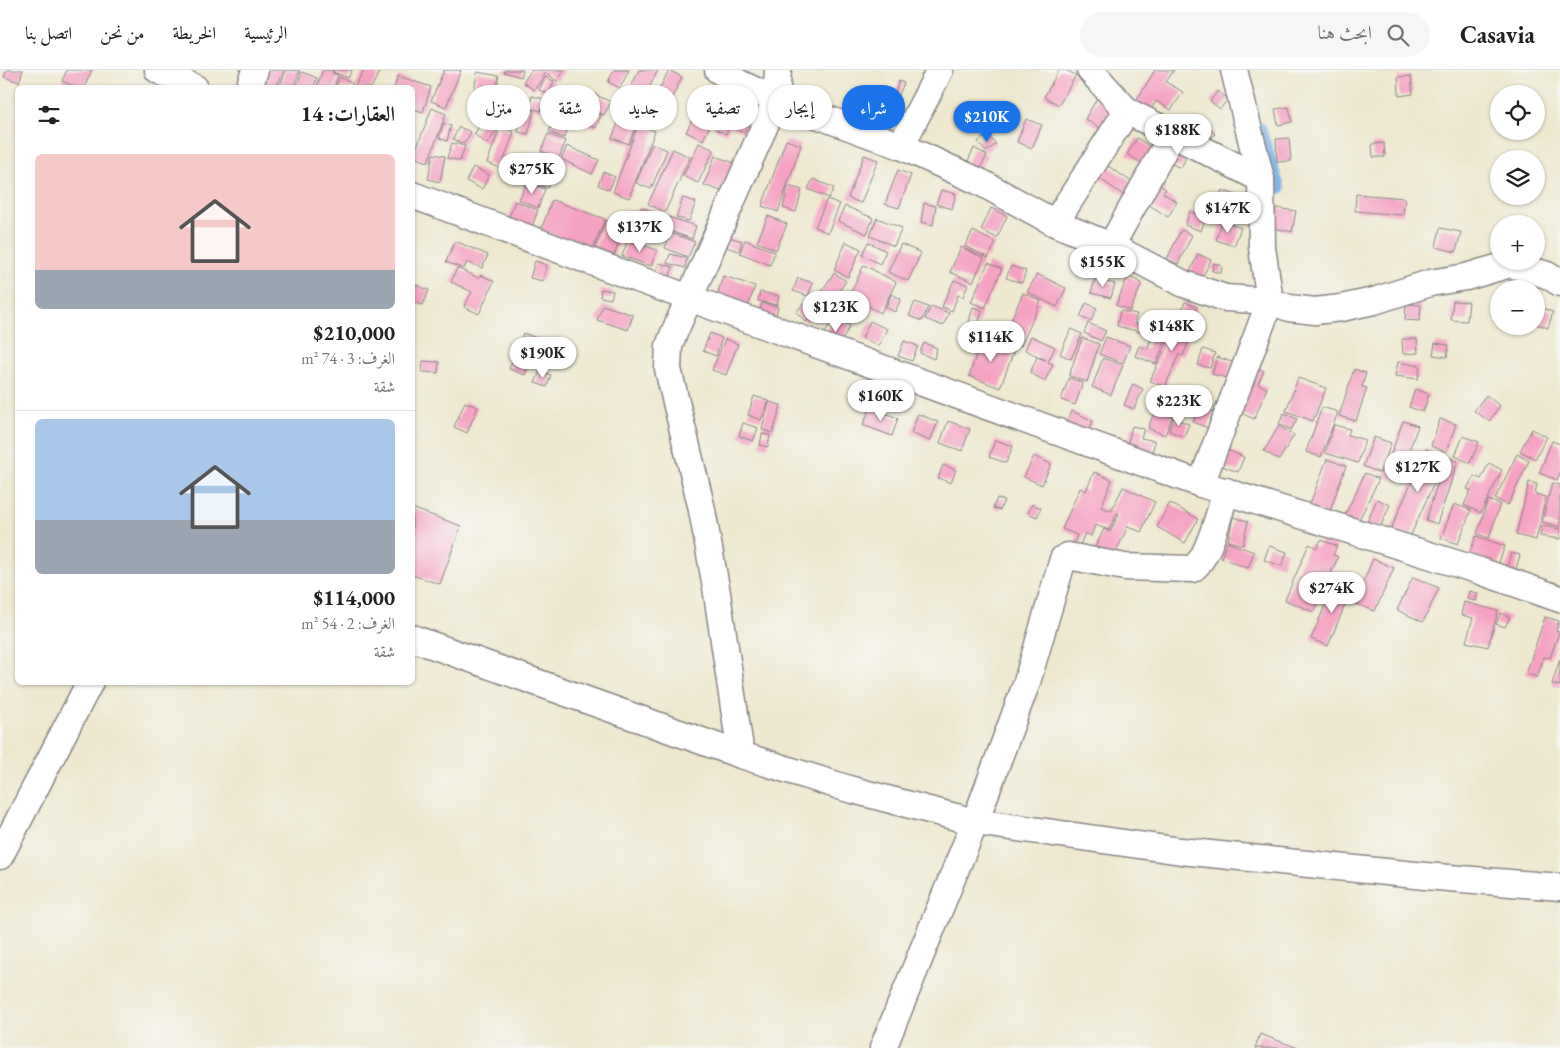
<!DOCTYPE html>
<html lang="ar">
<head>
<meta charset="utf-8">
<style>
  body { margin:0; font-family:"EB Garamond",Amiri,serif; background:#f6f6f6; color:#202124; direction:rtl; height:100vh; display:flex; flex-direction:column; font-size:19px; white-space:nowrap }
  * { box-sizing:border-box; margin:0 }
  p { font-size:16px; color:#757577 }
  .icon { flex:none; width:28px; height:28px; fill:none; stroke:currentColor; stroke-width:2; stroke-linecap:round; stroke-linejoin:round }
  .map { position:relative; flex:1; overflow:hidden; direction:ltr }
  .drawer { position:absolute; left:15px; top:15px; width:400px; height:600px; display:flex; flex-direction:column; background:#fff; border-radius:8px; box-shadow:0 1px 4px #0004; direction:rtl }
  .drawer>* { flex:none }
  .top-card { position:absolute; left:430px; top:15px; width:475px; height:45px; direction:rtl; display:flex; gap:10px }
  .buttons { position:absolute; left:1490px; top:15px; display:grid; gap:10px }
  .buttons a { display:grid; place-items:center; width:55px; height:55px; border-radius:50%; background:#fff; box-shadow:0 1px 4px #0004; font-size:25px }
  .price { position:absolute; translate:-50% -42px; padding:0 11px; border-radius:18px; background:#fff; color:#222; font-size:16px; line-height:32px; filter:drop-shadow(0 1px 2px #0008) }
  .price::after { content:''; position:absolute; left:50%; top:30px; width:15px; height:11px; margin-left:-8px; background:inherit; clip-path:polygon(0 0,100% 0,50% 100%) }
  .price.selected { background:#1a73e8; color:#fff }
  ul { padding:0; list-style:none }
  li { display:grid; align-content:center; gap:10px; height:265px; padding:0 20px }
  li+li { border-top:1px solid #e0e0e0 }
  li span { display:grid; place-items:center; height:155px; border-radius:8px; color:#555 }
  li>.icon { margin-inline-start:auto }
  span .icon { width:90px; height:90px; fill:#fffc; stroke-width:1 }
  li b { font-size:21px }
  h2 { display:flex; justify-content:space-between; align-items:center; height:60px; padding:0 20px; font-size:21px }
  .chip { padding:0 18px; border-radius:22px; background:#fff; box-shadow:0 1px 4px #0004; font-size:18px; line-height:45px }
  .chip.selected { background:#1a73e8; color:#fff }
  header { display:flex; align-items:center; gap:30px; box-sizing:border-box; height:70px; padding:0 25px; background:#fff; border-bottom:1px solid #e0e0e0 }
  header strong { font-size:24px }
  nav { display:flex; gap:28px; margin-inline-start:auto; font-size:18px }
  .search { width:350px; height:45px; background:#f6f6f6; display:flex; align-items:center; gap:12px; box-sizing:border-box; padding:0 18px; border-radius:28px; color:#757577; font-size:19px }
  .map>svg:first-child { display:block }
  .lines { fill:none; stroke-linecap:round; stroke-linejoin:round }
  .stream { stroke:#75afe5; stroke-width:9 }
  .building { fill:#f5a1c2 }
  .minor-casing { stroke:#888584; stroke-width:29 }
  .minor { stroke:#fff; stroke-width:26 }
</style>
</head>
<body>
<header>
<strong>Casavia</strong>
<div class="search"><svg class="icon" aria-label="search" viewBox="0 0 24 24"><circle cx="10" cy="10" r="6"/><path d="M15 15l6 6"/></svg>ابحث هنا</div>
<nav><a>الرئيسية</a><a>الخريطة</a><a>من نحن</a><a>اتصل بنا</a></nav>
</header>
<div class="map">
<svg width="1560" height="978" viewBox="0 0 1560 978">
  <rect width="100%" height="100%" fill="#f6f6f2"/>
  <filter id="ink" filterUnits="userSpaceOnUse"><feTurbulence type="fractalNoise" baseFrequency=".02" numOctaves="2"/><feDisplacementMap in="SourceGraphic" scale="10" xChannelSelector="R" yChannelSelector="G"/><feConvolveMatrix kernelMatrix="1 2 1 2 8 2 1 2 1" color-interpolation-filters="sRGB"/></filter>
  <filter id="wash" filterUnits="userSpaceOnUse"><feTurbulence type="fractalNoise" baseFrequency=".0096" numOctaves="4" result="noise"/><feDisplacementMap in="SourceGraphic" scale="20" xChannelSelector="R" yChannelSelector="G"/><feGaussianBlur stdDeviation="1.12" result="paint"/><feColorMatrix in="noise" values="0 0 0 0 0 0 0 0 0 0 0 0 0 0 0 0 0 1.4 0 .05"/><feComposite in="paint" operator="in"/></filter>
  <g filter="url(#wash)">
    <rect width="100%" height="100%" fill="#ede8ce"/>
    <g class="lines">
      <polyline class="stream" points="1261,57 1281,119"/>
    </g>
    <g id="blocks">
      <g class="building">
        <polygon points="7,0 23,0 19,12 4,7"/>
        <polygon points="67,0 92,0 84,18 78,18 62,11"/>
        <polygon points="262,0 284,0 276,18 255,18"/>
        <polygon points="286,0 300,1 293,18 279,18"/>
        <polygon points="323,0 332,0 333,1 332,3 338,5 334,18 316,18"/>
        <polygon points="334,0 352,0 348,8 333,2"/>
        <polygon points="364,0 380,1 371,18 358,18 355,16"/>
        <polygon points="444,0 461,0 446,37 431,31"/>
        <polygon points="505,0 523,0 521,7 504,2"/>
        <polygon points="532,0 565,0 557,11 546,3 534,20 523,12"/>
        <polygon points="614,0 629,0 620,18 608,12"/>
        <polygon points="639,0 658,0 646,24 631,17"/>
        <polygon points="669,0 682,7 659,55 645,48"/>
        <polygon points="1059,0 1065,0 1076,5 1059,35 1044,27"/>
        <polygon points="1155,0 1174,0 1166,12 1183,22 1171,40 1156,31 1146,48 1131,39"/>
        <polygon points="302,2 317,8 313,18 305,18 297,15"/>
        <polygon points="477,2 499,6 495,26 474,22"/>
        <polygon points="398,6 431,17 423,42 412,39 412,18 394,18"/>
        <polygon points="1411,6 1413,24 1399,26 1398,7"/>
        <polygon points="340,7 353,14 351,18 335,18"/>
        <polygon points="545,7 554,11 549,24 539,20"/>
        <polygon points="899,11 904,13 898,27 894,25"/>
        <polygon points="586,20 611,32 604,45 579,33"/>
        <polygon points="1218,21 1228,29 1220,39 1210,31"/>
        <polygon points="1101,22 1116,31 1100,58 1085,49"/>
        <polygon points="705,23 722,31 703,70 686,62"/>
        <polygon points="532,26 544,29 541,41 529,38"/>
        <polygon points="550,26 601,45 596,58 545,39"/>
        <polygon points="1289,37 1292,52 1278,55 1275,39"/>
        <polygon points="432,38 446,44 428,92 413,87"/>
        <polygon points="524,38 534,41 528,64 518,62"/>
        <polygon points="624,39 640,45 629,74 612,68"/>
        <polygon points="723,43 748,54 744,63 730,56 726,64 715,59"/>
        <polygon points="554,48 570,54 564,68 549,62"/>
        <polygon points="1026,49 1042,55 1032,78 1017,72"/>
        <polygon points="484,50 497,60 487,74 474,64"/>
        <polygon points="1203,52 1215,64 1205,74 1192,61"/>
        <polygon points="444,53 451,56 447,71 439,68"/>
        <polygon points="638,55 655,61 629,128 613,122"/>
        <polygon points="459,57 471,62 464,74 453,69"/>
        <polygon points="500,57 514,62 501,98 487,93"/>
        <polygon points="548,64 566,71 559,88 541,81"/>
        <polygon points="987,64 996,74 986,82 978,72"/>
        <polygon points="1137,68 1160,83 1151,99 1127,84"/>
        <polygon points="1289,68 1291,91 1277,92 1276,69"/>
        <polygon points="786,70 801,75 778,142 762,136"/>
        <polygon points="452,73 465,76 460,91 447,88"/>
        <polygon points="699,73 714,80 698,113 683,106"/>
        <polygon points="1384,73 1385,87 1373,87 1372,74"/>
        <polygon points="652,74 667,80 651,119 636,113"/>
        <polygon points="1175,74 1189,81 1181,98 1167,92"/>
        <polygon points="567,76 599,90 592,104 561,89"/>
        <polygon points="974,78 987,85 979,101 966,95"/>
        <polygon points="673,79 690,87 665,142 648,134"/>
        <polygon points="433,84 445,86 440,112 428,109"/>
        <polygon points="535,84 557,92 548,118 527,111"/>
        <polygon points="864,85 878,90 861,133 848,128"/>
        <polygon points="715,86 734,93 721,121 704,115"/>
        <polygon points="1102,92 1141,118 1132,131 1093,104"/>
        <polygon points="473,97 489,105 482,119 466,111"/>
        <polygon points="898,100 911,105 899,138 885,134"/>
        <polygon points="603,102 615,107 609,120 598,115"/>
        <polygon points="813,109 834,118 829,128 808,119"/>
        <polygon points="1152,110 1166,119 1163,123 1177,132 1168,147 1140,129"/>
        <polygon points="527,112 545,119 538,138 519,130"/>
        <polygon points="788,116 802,120 796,142 783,138"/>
        <polygon points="941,120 956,124 952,139 936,134"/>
        <polygon points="1222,120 1236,125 1229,143 1215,137"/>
        <polygon points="1356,124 1405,128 1403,145 1355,141"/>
        <polygon points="683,128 696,132 689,151 676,147"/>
        <polygon points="827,129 840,134 828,163 815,157"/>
        <polygon points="552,130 605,149 592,180 541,160"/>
        <polygon points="515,131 538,140 530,162 507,153"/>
        <polygon points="924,133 936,136 933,155 921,152"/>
        <polygon points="845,136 873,148 867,164 838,151"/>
        <polygon points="641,137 666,147 661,161 635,152"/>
        <polygon points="991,138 1007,146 997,168 981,160"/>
        <polygon points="1276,138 1296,141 1292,162 1273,158"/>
        <polygon points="1190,141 1206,147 1201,161 1185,155"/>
        <polygon points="768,146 787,154 776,180 757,172"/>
        <polygon points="669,147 696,156 692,169 665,159"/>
        <polygon points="877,148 902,158 894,176 870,166"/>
        <polygon points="606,150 616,154 610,168 619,172 614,185 595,178"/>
        <polygon points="1222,151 1241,158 1234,176 1216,170"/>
        <polygon points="1440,158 1461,162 1456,182 1436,177"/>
        <polygon points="1181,160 1192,165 1178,194 1167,189"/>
        <polygon points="973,161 996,173 988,188 965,176"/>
        <polygon points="671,163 695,172 688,187 665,178"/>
        <polygon points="729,167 742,171 739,181 726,177"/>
        <polygon points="628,170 657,180 651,196 622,186"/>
        <polygon points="745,170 775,182 770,195 740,183"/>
        <polygon points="455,171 488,185 482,198 467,192 464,199 446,192"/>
        <polygon points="846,172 861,179 848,207 834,200"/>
        <polygon points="868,172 886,181 880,194 862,185"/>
        <polygon points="901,174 921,183 908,211 888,202"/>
        <polygon points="961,177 984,188 973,212 950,202"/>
        <polygon points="670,184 687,188 685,198 667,193"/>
        <polygon points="1198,184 1211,190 1200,212 1188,206"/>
        <polygon points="535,191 547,195 543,211 530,208"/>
        <polygon points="659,193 673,197 668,211 654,207"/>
        <polygon points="988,193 1002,199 985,238 971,232"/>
        <polygon points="1214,193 1222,196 1221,203 1212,201"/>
        <polygon points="864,195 896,212 881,243 849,226"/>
        <polygon points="1011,196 1026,201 1022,213 1006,208"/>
        <polygon points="457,198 479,208 481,205 494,211 479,244 464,237 472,222 451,212"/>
        <polygon points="834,203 846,211 825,242 813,234"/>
        <polygon points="1037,204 1066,218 1057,237 1027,222"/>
        <polygon points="723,206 755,216 746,243 715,233"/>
        <polygon points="1128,206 1142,213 1130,241 1116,235"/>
        <polygon points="798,208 813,213 808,226 793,221"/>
        <polygon points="1095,209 1115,214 1111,228 1091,223"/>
        <polygon points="954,210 968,215 963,227 958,225 952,241 942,237"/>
        <polygon points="1510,210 1525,215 1524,219 1508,219"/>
        <polygon points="416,215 429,220 423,235 412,231 412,223"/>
        <polygon points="601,219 613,221 611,229 600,227"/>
        <polygon points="760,222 779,226 777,235 758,231"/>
        <polygon points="1023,223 1041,231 1021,276 1003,268"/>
        <polygon points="891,224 901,229 895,242 886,237"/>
        <polygon points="840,225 850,229 842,248 832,244"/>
        <polygon points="1453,231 1469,232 1467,251 1451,250"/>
        <polygon points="915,232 928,237 922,251 909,246"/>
        <polygon points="1185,232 1197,237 1192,250 1180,245"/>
        <polygon points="762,233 778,237 774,254 757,250"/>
        <polygon points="1086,233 1097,238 1091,251 1080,247"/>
        <polygon points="803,234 813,244 806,252 796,242"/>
        <polygon points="1406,234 1421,235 1420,251 1405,250"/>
        <polygon points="603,235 633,245 628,260 597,250"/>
        <polygon points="931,236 949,243 943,256 925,249"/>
        <polygon points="1536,236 1553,242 1548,258 1536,254"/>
        <polygon points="973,237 982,240 978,255 969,252"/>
        <polygon points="1120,241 1137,244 1134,254 1141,255 1140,262 1117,256"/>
        <polygon points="1162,242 1175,246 1156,294 1135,286 1139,276 1147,279"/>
        <polygon points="834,247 850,256 837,279 821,270"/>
        <polygon points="1178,248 1192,254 1186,270 1189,271 1183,286 1179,284 1165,317 1150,311"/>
        <polygon points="870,251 887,259 879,276 862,268"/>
        <polygon points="1088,253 1106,261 1101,271 1084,263"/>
        <polygon points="1071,259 1082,264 1071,289 1060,284"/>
        <polygon points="523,263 539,269 525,305 509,299"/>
        <polygon points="710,263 722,268 716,286 703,281"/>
        <polygon points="1031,266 1055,277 1048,292 1053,294 1045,311 1030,303 1037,287 1046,290 1025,280"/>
        <polygon points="1106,267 1130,276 1123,293 1099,284"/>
        <polygon points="1082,268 1099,274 1087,312 1069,306"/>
        <polygon points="725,269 738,274 726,305 712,300"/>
        <polygon points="982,269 1014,281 1000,318 969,306"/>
        <polygon points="1402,269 1417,269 1418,283 1403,284"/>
        <polygon points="904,271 918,276 912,291 898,286"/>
        <polygon points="924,273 937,278 934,289 920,283"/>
        <polygon points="1435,273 1449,275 1447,287 1433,285"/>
        <polygon points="1203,279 1215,283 1210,298 1198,295"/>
        <polygon points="1217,287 1232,292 1227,308 1212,304"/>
        <polygon points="1103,288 1123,295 1111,325 1092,317"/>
        <polygon points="423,291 439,292 438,303 422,302"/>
        <polygon points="1398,292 1420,296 1418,309 1395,306"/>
        <polygon points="1251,295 1264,301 1258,314 1267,318 1254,349 1232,339"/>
        <polygon points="1354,299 1366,303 1362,317 1367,318 1356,351 1339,346"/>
        <polygon points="540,301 551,305 547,317 535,313"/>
        <polygon points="1069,308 1083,313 1075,335 1061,330"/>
        <polygon points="1298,308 1326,318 1313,351 1286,341"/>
        <polygon points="1133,314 1143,319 1134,339 1124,335"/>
        <polygon points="1415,319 1429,324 1423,342 1409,337"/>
        <polygon points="1162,322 1179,329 1165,365 1148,358"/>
        <polygon points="1486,325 1500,336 1489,351 1474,341"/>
        <polygon points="754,326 769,331 761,350 748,345"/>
        <polygon points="465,332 478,337 467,363 454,357"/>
        <polygon points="769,332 781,335 773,363 762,360"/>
        <polygon points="1200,336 1214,342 1208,358 1193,352"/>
        <polygon points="1322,337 1338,342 1321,387 1306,382"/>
        <polygon points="870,338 898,348 892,366 863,355"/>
        <polygon points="1072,341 1093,351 1085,367 1064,356"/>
        <polygon points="1284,343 1297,349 1291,360 1279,354"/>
        <polygon points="918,344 938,352 930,371 911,363"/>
        <polygon points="1173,348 1189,354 1184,367 1169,361"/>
        <polygon points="1440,349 1456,354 1446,382 1431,376"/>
        <polygon points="948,351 970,359 962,381 940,373"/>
        <polygon points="1403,351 1418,356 1406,389 1391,384"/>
        <polygon points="743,353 758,358 753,371 739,366"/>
        <polygon points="1334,355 1350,359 1348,365 1365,370 1358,393 1325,383"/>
        <polygon points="1132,356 1144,359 1141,368 1155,371 1151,387 1126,380"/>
        <polygon points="1279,356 1294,365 1279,390 1264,381"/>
        <polygon points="1532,359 1547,367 1535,389 1520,381"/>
        <polygon points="762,364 770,365 768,377 760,375"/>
        <polygon points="1463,366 1479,372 1470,393 1455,386"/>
        <polygon points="1374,367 1391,373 1380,403 1363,396"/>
        <polygon points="995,370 1013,376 1006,393 989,387"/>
        <polygon points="1552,371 1560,374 1560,403 1557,410 1539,403"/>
        <polygon points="1223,378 1244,387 1238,402 1217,394"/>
        <polygon points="1426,379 1445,388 1410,467 1391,459"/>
        <polygon points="1517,384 1529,391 1508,435 1495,429"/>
        <polygon points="1034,386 1051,394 1042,415 1024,407"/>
        <polygon points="1446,387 1458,391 1437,454 1426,450"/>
        <polygon points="1327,389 1346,396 1328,446 1308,439"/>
        <polygon points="1388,392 1405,398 1400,412 1383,406"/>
        <polygon points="1489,393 1502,400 1481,443 1464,435 1471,420 1467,419 1474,406 1481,409"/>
        <polygon points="943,395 956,400 951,413 938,408"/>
        <polygon points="1094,402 1112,410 1101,437 1111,441 1123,417 1155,432 1141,462 1128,456 1111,493 1092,484 1104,459 1110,462 1119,444 1117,443 1109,460 1095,455 1091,466 1085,463 1080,475 1074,473 1077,465 1062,459 1080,418 1086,421"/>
        <polygon points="1365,403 1379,409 1356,456 1343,449"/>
        <polygon points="1529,412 1537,414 1535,424 1546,427 1536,470 1516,465"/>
        <polygon points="1552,413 1560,415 1560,457 1542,452"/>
        <polygon points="997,428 1004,430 1000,440 993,438"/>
        <polygon points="1377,429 1390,435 1379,460 1366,455"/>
        <polygon points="1488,430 1500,434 1489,468 1477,464"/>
        <polygon points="1170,433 1198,449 1185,473 1157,457"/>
        <polygon points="1032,434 1041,438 1037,447 1028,443"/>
        <polygon points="1454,434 1471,440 1458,474 1441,468"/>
        <polygon points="412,438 461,456 440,514 412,505"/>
        <polygon points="1233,447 1248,451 1243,475 1228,471"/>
        <polygon points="1542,456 1560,459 1560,469 1540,466"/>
        <polygon points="1476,466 1505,476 1498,495 1469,485"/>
        <polygon points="1321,470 1337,476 1333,485 1338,487 1314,542 1285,530 1309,474 1317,478"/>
        <polygon points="1227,472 1254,482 1248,498 1221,488"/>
        <polygon points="1269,476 1287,482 1282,496 1264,490"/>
        <polygon points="1511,483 1520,485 1514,506 1505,504"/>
        <polygon points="1373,489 1394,498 1375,541 1354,533"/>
        <polygon points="1413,507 1439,518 1423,552 1397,540"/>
        <polygon points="1335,511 1352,518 1328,576 1311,569"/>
        <polygon points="1469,521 1478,523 1476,531 1467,529"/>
        <polygon points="1464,532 1498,541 1488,577 1466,572 1473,548 1461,545"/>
        <polygon points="1501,543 1510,547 1505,557 1496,554"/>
        <polygon points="1545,547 1559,551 1556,561 1559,562 1550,588 1544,587 1537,607 1526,604"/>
        <polygon points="1560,589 1560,616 1552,614"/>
        <polygon points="1260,964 1298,978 1255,978"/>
      </g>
    </g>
  </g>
  <g filter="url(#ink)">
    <use href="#blocks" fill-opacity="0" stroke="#888584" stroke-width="1"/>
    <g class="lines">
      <g class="minor-casing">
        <g id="minor">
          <polyline points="158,0 195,18"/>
          <polyline points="718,0 741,14 776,30 901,76 980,112 1055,153 1111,176 1184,214 1225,228 1270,231 1289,238 1315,241 1341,238 1374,231 1430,213 1466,207 1510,194 1547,205 1560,213"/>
          <polyline points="1090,0 1127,41 1261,109"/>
          <polyline points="249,18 255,0"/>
          <polyline points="901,76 940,0"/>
          <polyline points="412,125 689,228 1201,414 1480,501 1560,529"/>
          <polyline points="1055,153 1127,41"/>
          <polyline points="1111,176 1173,63"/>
          <polyline points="1201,414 1270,231 1262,178 1261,109 1234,0"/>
          <polyline points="412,568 741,685 849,719 975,752 1181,781 1425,806 1560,817"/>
          <polyline points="741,685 716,517 701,435 668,299 669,276 674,263 776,30 778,0"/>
          <polyline points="0,786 90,612"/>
          <path d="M883 978 975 752 1027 612 1063 489 1068 486 1125 497 1192 499C1209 489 1220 440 1226 421"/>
        </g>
      </g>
      <use href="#minor" class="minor"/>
    </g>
  </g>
</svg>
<div class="buttons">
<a><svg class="icon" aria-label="locate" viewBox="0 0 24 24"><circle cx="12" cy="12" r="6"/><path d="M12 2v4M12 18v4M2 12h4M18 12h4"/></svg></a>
<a><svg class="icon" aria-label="layers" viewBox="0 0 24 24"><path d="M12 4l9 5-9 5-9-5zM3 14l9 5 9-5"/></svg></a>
<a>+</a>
<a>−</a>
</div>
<b class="price selected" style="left:987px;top:73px">$210K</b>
<b class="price" style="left:1178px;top:86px">$188K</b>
<b class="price" style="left:532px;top:125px">$275K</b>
<b class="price" style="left:1228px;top:164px">$147K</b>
<b class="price" style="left:640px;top:183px">$137K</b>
<b class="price" style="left:1103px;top:218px">$155K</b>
<b class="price" style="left:836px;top:263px">$123K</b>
<b class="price" style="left:1172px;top:282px">$148K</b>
<b class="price" style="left:991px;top:293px">$114K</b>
<b class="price" style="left:543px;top:309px">$190K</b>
<b class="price" style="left:881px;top:352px">$160K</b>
<b class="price" style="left:1179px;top:357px">$223K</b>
<b class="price" style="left:1418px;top:423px">$127K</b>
<b class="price" style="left:1332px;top:544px">$274K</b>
<div class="top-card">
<a class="chip selected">شراء</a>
<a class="chip">إيجار</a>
<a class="chip">تصفية</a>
<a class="chip">جديد</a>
<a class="chip">شقة</a>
<a class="chip">منزل</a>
</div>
<section class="drawer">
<h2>العقارات: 14<svg class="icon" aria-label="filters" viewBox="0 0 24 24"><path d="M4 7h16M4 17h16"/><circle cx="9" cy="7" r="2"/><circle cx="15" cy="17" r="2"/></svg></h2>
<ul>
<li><span style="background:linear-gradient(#f6c9c9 75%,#9aa5b1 0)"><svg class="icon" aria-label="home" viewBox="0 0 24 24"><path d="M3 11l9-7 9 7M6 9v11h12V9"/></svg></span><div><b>$210,000</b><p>الغرف: 3 · 74 m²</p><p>شقة</p></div></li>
<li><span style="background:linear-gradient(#a9c7e8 65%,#9aa5b1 0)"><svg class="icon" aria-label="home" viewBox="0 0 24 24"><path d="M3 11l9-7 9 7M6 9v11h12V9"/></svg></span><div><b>$114,000</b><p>الغرف: 2 · 54 m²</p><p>شقة</p></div></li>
</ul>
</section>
</div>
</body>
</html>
